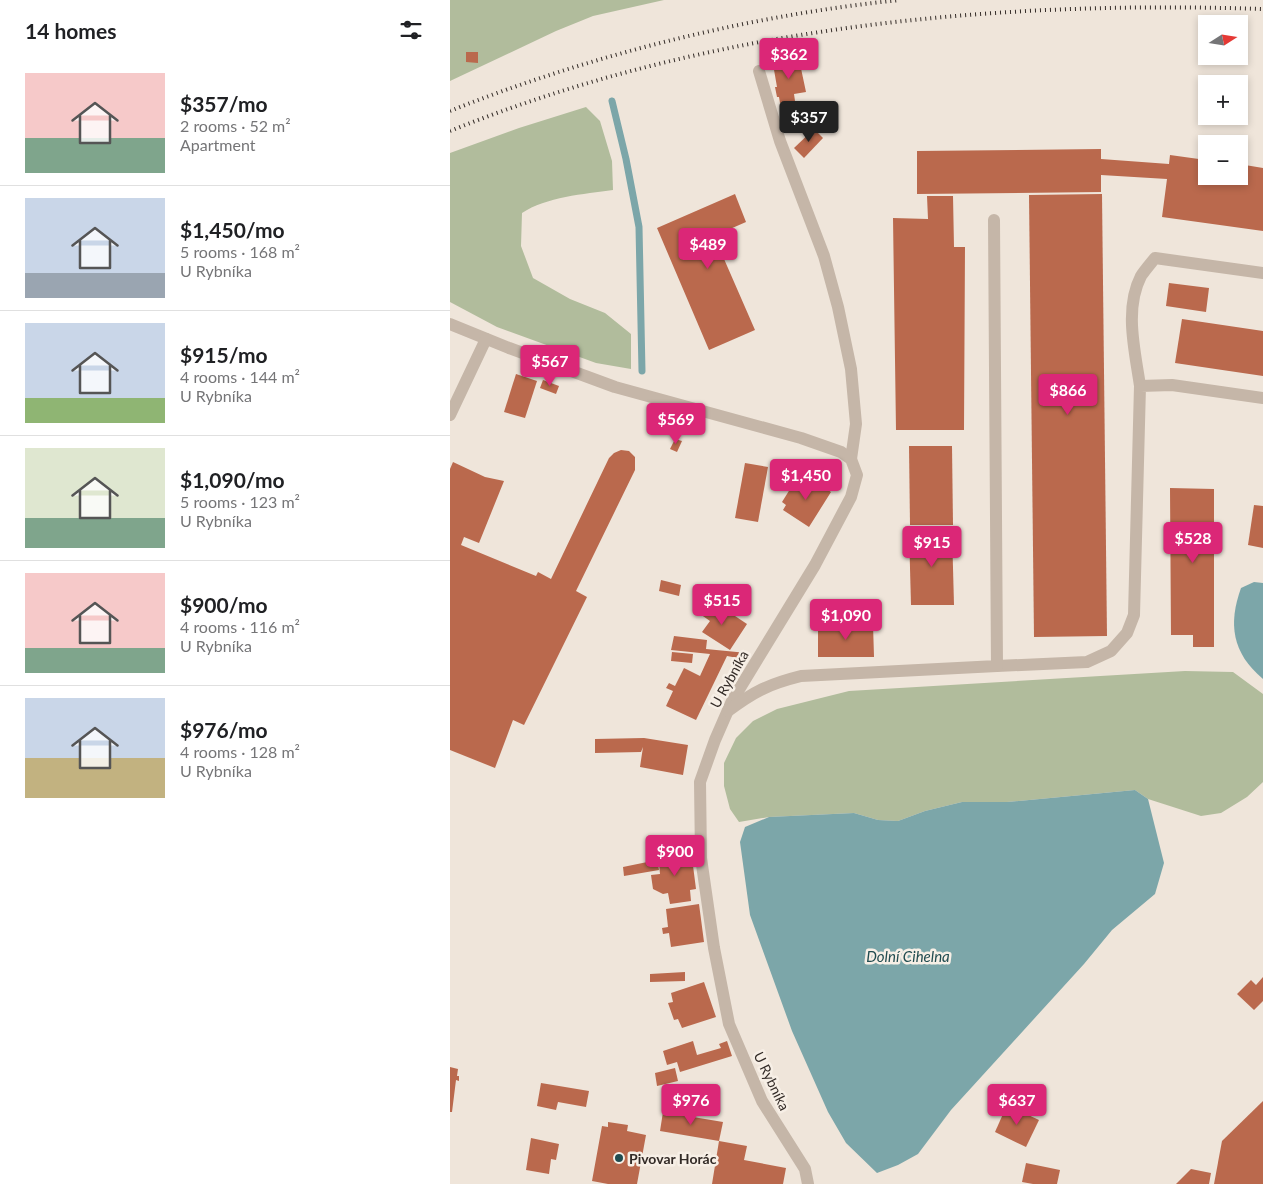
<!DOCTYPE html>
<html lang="en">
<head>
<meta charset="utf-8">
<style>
  body { margin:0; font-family:Lato,sans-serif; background:#f6f6f6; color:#202124; height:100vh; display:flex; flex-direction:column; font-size:19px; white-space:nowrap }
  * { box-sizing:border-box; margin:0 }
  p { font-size:16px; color:#757577 }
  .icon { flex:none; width:28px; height:28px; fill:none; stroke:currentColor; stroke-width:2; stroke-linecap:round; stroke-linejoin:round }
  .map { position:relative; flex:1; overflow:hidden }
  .panel { display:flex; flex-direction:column; background:#fff; width:450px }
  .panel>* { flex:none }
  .needle { width:32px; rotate:78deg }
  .fabs { position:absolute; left:748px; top:15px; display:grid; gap:10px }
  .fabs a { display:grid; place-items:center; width:50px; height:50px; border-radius:0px; background:#fff; box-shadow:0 2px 8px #0003; font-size:25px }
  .price { position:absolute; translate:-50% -42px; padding:0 11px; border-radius:5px; background:#db2777; color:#fff; font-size:16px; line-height:32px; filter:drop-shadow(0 1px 2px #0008) }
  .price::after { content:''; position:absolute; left:50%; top:30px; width:15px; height:11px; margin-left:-8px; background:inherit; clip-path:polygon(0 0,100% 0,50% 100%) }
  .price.current { background:#222; color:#fff }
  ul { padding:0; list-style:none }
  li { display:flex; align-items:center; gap:15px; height:125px; padding:0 25px }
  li+li { border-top:1px solid #e0e0e0 }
  li span { display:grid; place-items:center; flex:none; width:140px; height:100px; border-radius:0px; color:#555 }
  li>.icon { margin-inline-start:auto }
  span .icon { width:60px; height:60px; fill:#fffc; stroke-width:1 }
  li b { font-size:21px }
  h2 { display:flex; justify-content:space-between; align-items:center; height:60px; padding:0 25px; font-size:21px }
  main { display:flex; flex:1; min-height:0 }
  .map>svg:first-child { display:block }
  .green { fill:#b1bc9c }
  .water { fill:#7ca6a9 }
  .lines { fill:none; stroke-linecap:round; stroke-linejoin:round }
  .stream { stroke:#7ca6a9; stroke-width:7 }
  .building { fill:#ba694d }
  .minor { stroke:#c5b6a8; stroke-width:12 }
  .rail { stroke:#332b27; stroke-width:4; stroke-dasharray:1 4; stroke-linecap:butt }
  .poi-dot { fill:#214c50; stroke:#f7efe6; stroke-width:2 }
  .labels { text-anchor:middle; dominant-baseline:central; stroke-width:5; stroke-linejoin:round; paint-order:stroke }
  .street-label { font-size:14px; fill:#332b27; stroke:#f7efe6 }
  .poi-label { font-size:14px; font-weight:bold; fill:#332b27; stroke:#f7efe6; text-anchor:start }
  .water-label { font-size:15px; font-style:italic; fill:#214c50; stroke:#f7efe6 }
</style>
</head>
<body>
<main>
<section class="panel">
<h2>14 homes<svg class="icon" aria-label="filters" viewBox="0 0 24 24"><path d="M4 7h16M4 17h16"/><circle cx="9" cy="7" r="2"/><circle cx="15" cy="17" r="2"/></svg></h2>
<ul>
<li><span style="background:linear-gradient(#f6c9c9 65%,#7fa58c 0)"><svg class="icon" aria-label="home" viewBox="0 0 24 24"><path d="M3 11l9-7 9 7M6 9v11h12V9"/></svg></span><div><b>$357/mo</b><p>2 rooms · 52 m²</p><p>Apartment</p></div></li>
<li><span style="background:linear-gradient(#c9d6e8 75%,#9aa5b1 0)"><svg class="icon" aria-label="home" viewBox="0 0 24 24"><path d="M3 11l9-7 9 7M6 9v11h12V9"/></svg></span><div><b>$1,450/mo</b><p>5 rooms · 168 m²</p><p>U Rybníka</p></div></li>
<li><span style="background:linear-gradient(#c9d6e8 75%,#8fb573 0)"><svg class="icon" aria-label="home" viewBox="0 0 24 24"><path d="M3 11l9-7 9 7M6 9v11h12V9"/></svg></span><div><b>$915/mo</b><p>4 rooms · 144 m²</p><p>U Rybníka</p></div></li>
<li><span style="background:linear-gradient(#dfe7d0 70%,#7fa58c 0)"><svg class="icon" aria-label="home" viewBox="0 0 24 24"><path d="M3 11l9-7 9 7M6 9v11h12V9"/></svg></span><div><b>$1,090/mo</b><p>5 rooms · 123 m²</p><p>U Rybníka</p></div></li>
<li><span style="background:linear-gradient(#f6c9c9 75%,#7fa58c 0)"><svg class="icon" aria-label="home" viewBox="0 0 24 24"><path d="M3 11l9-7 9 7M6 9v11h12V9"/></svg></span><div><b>$900/mo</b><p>4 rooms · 116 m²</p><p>U Rybníka</p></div></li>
<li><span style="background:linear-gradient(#c9d6e8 60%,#c2b280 0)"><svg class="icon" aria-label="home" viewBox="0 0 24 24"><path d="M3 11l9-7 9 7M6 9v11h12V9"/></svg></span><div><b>$976/mo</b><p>4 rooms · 128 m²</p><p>U Rybníka</p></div></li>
</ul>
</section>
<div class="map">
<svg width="813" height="1184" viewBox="0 0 813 1184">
  <rect width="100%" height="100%" fill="#efe5da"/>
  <g class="green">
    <polygon points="0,0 214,0 143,16 106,31 0,81"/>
    <path d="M136 107 150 121 162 161 163 190C134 194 96 197 72 213L71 246 83 278 120 299 155 313 181 334V369L146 363 47 327 0 302V153L69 128Z"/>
    <polygon points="735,671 783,672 813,694 813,782 797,797 771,813 751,816 698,799 685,790 557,802 512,802 475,811 448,821 428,820 404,813 319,817 289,822 280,809 274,786 274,763 286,738 303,721 327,709 399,691"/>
  </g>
  <g class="water">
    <path d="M804 582 813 583V679C782 653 778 624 791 588Z"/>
    <polygon points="685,790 698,799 714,863 705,894 662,930 634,964 501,1110 468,1154 448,1165 427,1173 396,1143 378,1112 342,1031 300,915 290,842 295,827 319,817 404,813 428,820 448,821 475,811 512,802 557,802"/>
  </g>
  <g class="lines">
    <polyline class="stream" points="162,101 176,159 189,227 192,371"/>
  </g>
  <g class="building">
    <polygon points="16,52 28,52 28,63 16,62"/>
    <polygon points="349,59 356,92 344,94 345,101 330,103 329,97 327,97 325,87 327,87 323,64"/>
    <polygon points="364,129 373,138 354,158 344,148"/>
    <polygon points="651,149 651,159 719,164 720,155 756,160 756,176 789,176 789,164 813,168 813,231 712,217 717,179 651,175 651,192 467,194 467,151"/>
    <polygon points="285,194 296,222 264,236 305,330 259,350 207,228"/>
    <polygon points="652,194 657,636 584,637 579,195"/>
    <polygon points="477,196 503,196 504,247 515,247 514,430 446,430 443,218 478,219"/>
    <polygon points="719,283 759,288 756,312 716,306"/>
    <polygon points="732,319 813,331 813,376 725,363"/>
    <polygon points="66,374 87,381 75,418 54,412"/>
    <polygon points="93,380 109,386 106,394 90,388"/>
    <polygon points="225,439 232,441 227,452 220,449"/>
    <polygon points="459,446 502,446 503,525 460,525"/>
    <polygon points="171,450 179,451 185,457 185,470 126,591 137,597 74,725 63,720 45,768 0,750 0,469 3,462 35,477 54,481 29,543 14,537 11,545 86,576 88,572 101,579 159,458 164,453"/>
    <polygon points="295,463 318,467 308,522 285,518"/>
    <polygon points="355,475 381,492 359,527 333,510 336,505 332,502 342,486 347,488"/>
    <polygon points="720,488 764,489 764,647 743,647 743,635 721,635"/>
    <polygon points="804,505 813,506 813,548 798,545"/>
    <polygon points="459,531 502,531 504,605 461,605"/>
    <polygon points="211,580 231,585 229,596 209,591"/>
    <polygon points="259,602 268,609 270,606 297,624 280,650 252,632 260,621 250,614"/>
    <polygon points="423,625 424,657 368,657 368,626"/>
    <polygon points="224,636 257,640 256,649 297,653 293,659 277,656 246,720 216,706 223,691 216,688 219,683 225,686 234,668 250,676 260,654 221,650"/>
    <polygon points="222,652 243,654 242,663 221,661"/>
    <polygon points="194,738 238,745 233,775 190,767 193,747 191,752 145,753 145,739"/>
    <polygon points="229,848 231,860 242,858 246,889 240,890 241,901 220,904 218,893 213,894 203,889 201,875 210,874 208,851"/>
    <polygon points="207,860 209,870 174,876 173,867"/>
    <polygon points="249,904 254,942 221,947 219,933 213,934 212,928 218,927 216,909"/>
    <polygon points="235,972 235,981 200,982 200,974"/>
    <polygon points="813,977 813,1001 804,1010 787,994 801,980 806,985"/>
    <polygon points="254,982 266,1017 232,1028 228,1019 224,1020 218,1003 223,1002 221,993"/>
    <polygon points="243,1041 247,1055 271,1048 269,1044 277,1041 282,1056 230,1072 227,1062 217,1065 213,1051"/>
    <polygon points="0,1067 8,1069 7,1076 9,1076 9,1081 6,1080 2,1112 0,1112"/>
    <polygon points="225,1068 228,1081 207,1086 205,1073"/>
    <polygon points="91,1083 139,1091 136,1107 108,1102 106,1110 87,1106"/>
    <polygon points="813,1101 813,1184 764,1184 772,1141"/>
    <polygon points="557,1105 589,1120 576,1147 545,1132"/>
    <polygon points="213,1112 273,1122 269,1141 210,1131"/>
    <polygon points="158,1122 178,1125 177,1131 196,1135 187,1184 158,1184 142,1181 152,1126 158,1127"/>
    <polygon points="81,1138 109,1144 106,1160 101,1159 99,1174 76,1170"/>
    <polygon points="269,1141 297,1146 294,1160 336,1168 333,1184 262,1184"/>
    <polygon points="576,1163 610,1170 607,1184 583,1184 572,1182"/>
    <polygon points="741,1169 761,1173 759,1184 726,1184"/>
  </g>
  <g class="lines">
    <g class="minor">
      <polyline points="309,71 330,141 374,256 388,307 401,369 406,424 401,459"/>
      <polyline points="0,324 59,348 165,387 351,438 391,452 401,459 407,475 401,497 365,565 282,701 265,740 250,782 251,858 264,948 279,1024 312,1101 355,1169 358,1184"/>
      <path d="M690 386C685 351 674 309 691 276 695 270 701 263 705 258L813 273"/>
      <polyline points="0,415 36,339"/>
      <polyline points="547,666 637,662 661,651 677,633 684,615 690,386 722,385 813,398"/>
      <path d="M278 711C305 691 319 684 351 676L547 666 544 220"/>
    </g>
    <g class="rail">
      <path d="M0 111C140 55 301 15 450 0"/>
      <path d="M0 131C258 27 537 0 813 9"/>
    </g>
  </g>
  <circle class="poi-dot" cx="169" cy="1158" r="5"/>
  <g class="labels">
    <g class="street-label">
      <text transform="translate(279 679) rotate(-61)">U Rybníka</text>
      <text transform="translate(322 1081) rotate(64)">U Rybníka</text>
    </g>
    <g class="poi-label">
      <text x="179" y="1158">Pivovar Horác</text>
    </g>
    <g class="water-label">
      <text x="458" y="956">Dolní Cihelna</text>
    </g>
  </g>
</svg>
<div class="fabs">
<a><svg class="needle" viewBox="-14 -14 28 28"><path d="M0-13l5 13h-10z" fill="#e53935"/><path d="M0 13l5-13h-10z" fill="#757577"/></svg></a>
<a>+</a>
<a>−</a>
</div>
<b class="price" style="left:339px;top:80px">$362</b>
<b class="price current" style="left:359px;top:143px">$357</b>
<b class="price" style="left:258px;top:270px">$489</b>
<b class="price" style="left:100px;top:387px">$567</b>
<b class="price" style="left:618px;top:416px">$866</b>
<b class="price" style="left:226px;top:445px">$569</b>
<b class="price" style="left:356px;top:501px">$1,450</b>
<b class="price" style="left:743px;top:564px">$528</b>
<b class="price" style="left:482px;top:568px">$915</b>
<b class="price" style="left:272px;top:626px">$515</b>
<b class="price" style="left:396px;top:641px">$1,090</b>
<b class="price" style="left:225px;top:877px">$900</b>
<b class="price" style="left:241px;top:1126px">$976</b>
<b class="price" style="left:567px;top:1126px">$637</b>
</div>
</main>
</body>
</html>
